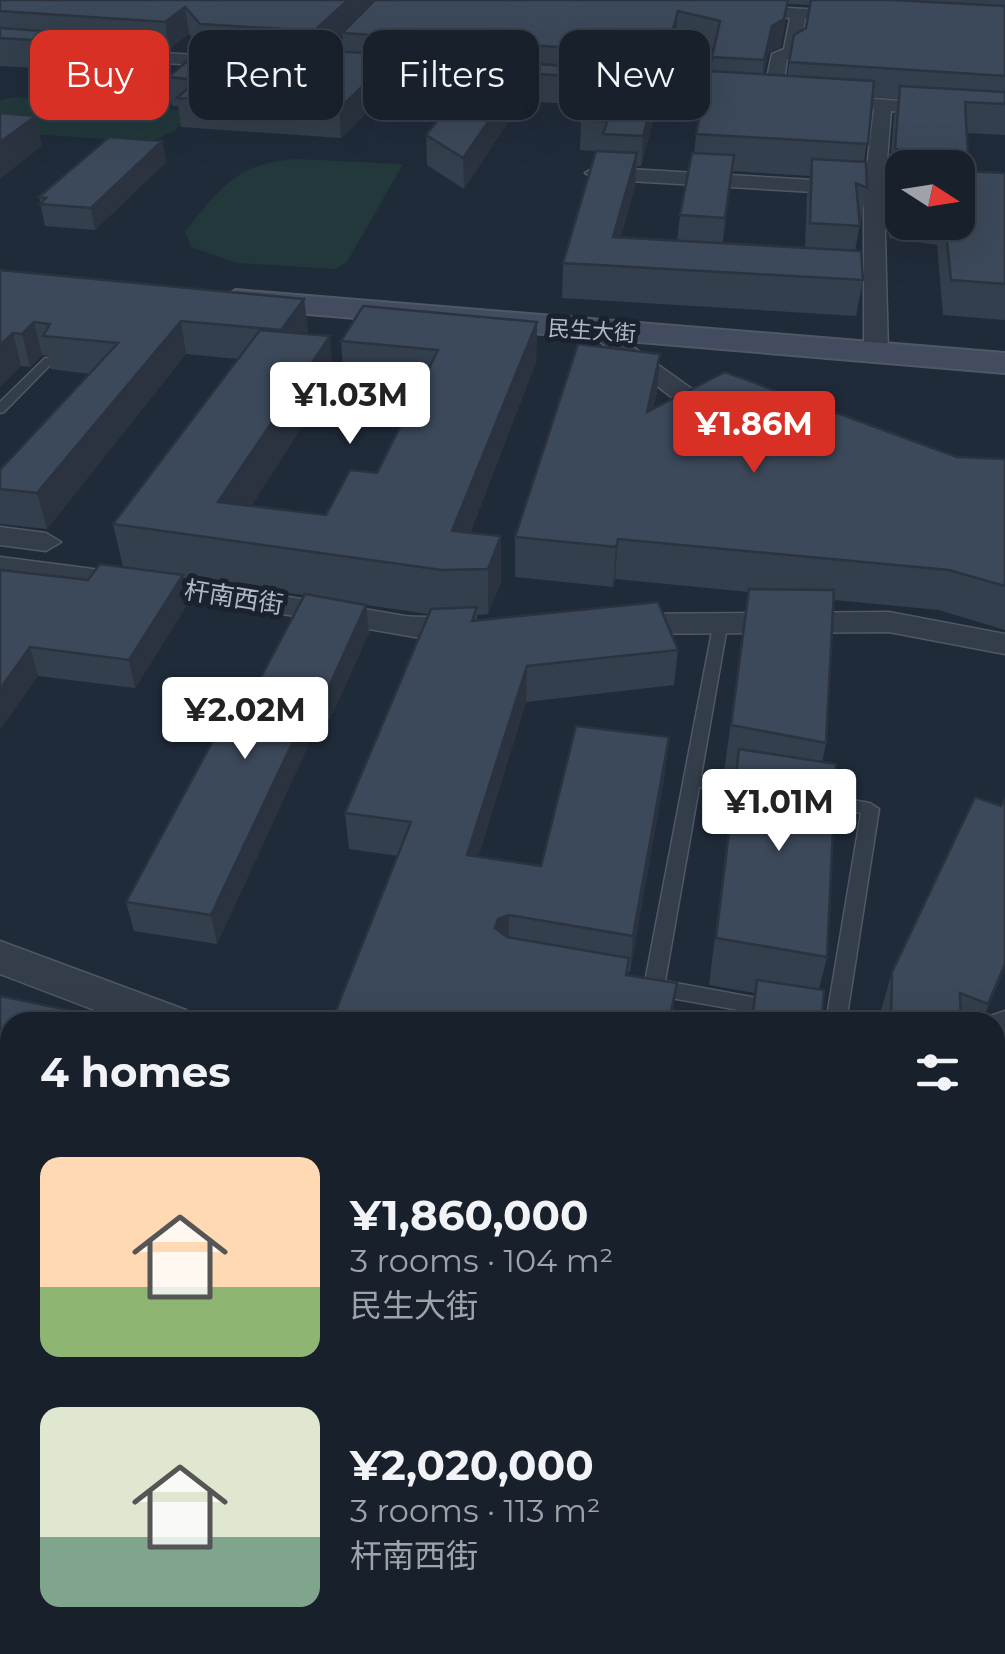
<!DOCTYPE html>
<html lang="en">
<head>
<meta charset="utf-8">
<style>
  body { margin:0; font-family:Montserrat,"Noto Sans SC",sans-serif; background:#252d38; color:#f1f3f6; height:100vh; display:flex; flex-direction:column; font-size:38px; white-space:nowrap }
  * { box-sizing:border-box; margin:0 }
  p { font-size:32px; color:#9fa3a9 }
  .icon { flex:none; width:55px; height:55px; fill:none; stroke:currentColor; stroke-width:2; stroke-linecap:round; stroke-linejoin:round }
  .map { position:relative; flex:1; overflow:hidden }
  .panel { position:absolute; left:0px; top:1012px; width:1005px; height:642px; display:flex; flex-direction:column; background:#18202c; border-radius:30px 30px 0 0; box-shadow:0 10px 40px #0002,0 0 0 2px #363e48 }
  .panel>* { flex:none }
  .banner { position:absolute; left:30px; top:30px; width:945px; height:90px; display:flex; gap:20px }
  .needle { width:65px; rotate:102deg }
  .tools { position:absolute; left:885px; top:150px; display:grid; gap:20px }
  .tools a { display:grid; place-items:center; width:90px; height:90px; border-radius:20px; background:#18202c; box-shadow:0 10px 40px #0002,0 0 0 2px #363e48; font-size:50px }
  .price { position:absolute; translate:-50% -85px; padding:0 22px; border-radius:10px; background:#fff; color:#222; font-size:32px; line-height:65px; filter:drop-shadow(0 2px 5px #0008) }
  .price::after { content:''; position:absolute; left:50%; top:60px; width:30px; height:22px; margin-left:-15px; background:inherit; clip-path:polygon(0 0,100% 0,50% 100%) }
  .price.on { background:#d93025; color:#fff }
  ul { padding:0; list-style:none }
  li { display:flex; align-items:center; gap:30px; height:250px; padding:0 40px }
  li span { display:grid; place-items:center; flex:none; width:280px; height:200px; border-radius:20px; color:#555 }
  li>.icon { margin-inline-start:auto }
  span .icon { width:120px; height:120px; fill:#fffc; stroke-width:1 }
  li b { font-size:42px }
  h2 { display:flex; justify-content:space-between; align-items:center; height:120px; padding:0 40px; font-size:42px }
  .chip { padding:0 35px; border-radius:20px; background:#18202c; box-shadow:0 10px 40px #0002,0 0 0 2px #363e48; font-size:35px; line-height:90px }
  .chip.on { background:#d93025; color:#fff }
  .map>svg:first-child { display:block }
  .green { fill:#22383b }
  .lines { fill:none; stroke-linecap:round; stroke-linejoin:round }
  .stream { stroke:#334662; stroke-width:16 }
  .service-casing { stroke:#4f5865; stroke-width:3 }
  .minor-casing { stroke:#4f5865; stroke-width:3 }
  .secondary-casing { stroke:#4f5865; stroke-width:4 }
  .primary-casing { stroke:#3d4654; stroke-width:4 }
  .trunk-casing { stroke:#3f4855; stroke-width:4 }
  .service { fill:#343d4a; fill-rule:evenodd }
  .minor { fill:#343d4a; fill-rule:evenodd }
  .secondary { fill:#424c5e; fill-rule:evenodd }
  .primary { fill:#525c6b; fill-rule:evenodd }
  .trunk { fill:#62605e; fill-rule:evenodd }
  .wall { fill:#343f4d; fill-rule:evenodd }
  .shaded-wall { fill:#2a333f }
  .building { fill:#3c495a; stroke:#2a333f; stroke-width:2.5 }
  .labels { text-anchor:middle; dominant-baseline:central; stroke-width:10; stroke-linejoin:round; paint-order:stroke }
  .far-street-label { font-size:22px; fill:#afb8c7; stroke:#1a222f }
  .street-label { font-size:25px; fill:#afb8c7; stroke:#1a222f }
</style>
</head>
<body>
<div class="map">
<svg width="1005" height="1654" viewBox="0 0 1005 1654">
  <rect width="100%" height="100%" fill="#202b3a"/>
  <g class="green">
    <polygon points="16,97 195,111 174,131 149,142 0,132 0,100"/>
    <path d="M296 159 403 164 347 262 335 269 237 263 191 247 185 231C221 188 236 163 296 159Z"/>
  </g>
  <g class="lines">
    <polyline class="stream" points="995,1352 1005,1330"/>
    <g class="service-casing">
      <g id="service">
        <polygon points="45,358 55,360 4,412 0,413 0,402"/>
        <polygon points="721,617 728,621 701,776 756,785 765,791 756,797 699,787 665,981 779,1002 782,1008 779,1014 772,1016 654,995 647,992 644,987 714,621"/>
        <polygon points="811,793 870,803 879,809 846,1022 826,1022 861,813 805,803 802,799 805,795"/>
      </g>
    </g>
    <g class="minor-casing">
      <g id="minor">
        <polygon points="738,5 858,12 866,17 858,22 805,19 799,55 787,60 781,97 772,102 763,97 772,54 784,49 790,18 733,13 730,10"/>
        <polygon points="0,42 239,58 247,63 239,68 0,52"/>
        <polygon points="608,81 753,91 762,96 753,101 602,90 602,82"/>
        <polygon points="823,95 1005,109 1005,119 891,111 885,184 902,185 902,197 884,196 888,352 876,359 864,352 864,195 595,179 585,173 595,167 865,183 874,109 817,104 817,96"/>
        <polygon points="602,325 692,389 696,394 692,399 674,399 594,337 590,332"/>
        <polygon points="0,527 46,533 61,542 46,551 0,545"/>
        <path d="M0 557C136 574 270 593 405 616 426 619 474 612 486 629L470 639 432 640 220 603 0 575Z"/>
        <polygon points="889,612 1005,634 1005,654 889,632 615,634 599,624 615,614"/>
        <polygon points="0,941 186,1010 192,1022 126,1022 0,974"/>
        <polygon points="1005,1011 1005,1068 995,1072 995,1022 986,1022 990,1016"/>
      </g>
    </g>
    <g class="secondary-casing">
      <polygon id="secondary" points="236,290 1005,353 1005,373 225,307 220,300"/>
    </g>
    <g class="primary-casing">
      <polygon id="primary" points="626,1645 716,1645 712,1654 622,1654"/>
    </g>
    <g class="trunk-casing">
      <g id="trunk">
        <polygon points="1005,1074 1005,1149 995,1152 995,1077"/>
        <polygon points="1005,1210 1005,1300 995,1303 995,1213"/>
        <polygon points="1005,1426 1005,1524 995,1528 995,1430"/>
        <polygon points="708,1645 859,1645 855,1654 704,1654"/>
        <polygon points="878,1645 966,1645 962,1654 874,1654"/>
      </g>
    </g>
    <use href="#service" class="service"/>
    <use href="#minor" class="minor"/>
    <use href="#secondary" class="secondary"/>
    <use href="#primary" class="primary"/>
    <use href="#trunk" class="trunk"/>
  </g>
  <g class="wall">
    <path d="M0 0H1005V135L967 133 968 154 964 171 1005 173V320L943 315 937 245 889 238 888 200 891 181 889 180 894 116 898 99 873 97 864 162 867 188 855 251 863 280 856 316 562 298 563 263 596 151 580 150 581 120 589 105 522 101 464 189 427 165 426 135 448 107 377 102 341 138 181 127 178 106H172L168 77 202 49 189 34 169 49 145 48 147 66 136 74 0 66ZM788 4 810 5 806 28 794 35 787 76 764 74 768 53 781 46ZM342 34 344 52 325 51ZM676 39 714 48 711 71 696 134 694 153 680 215 677 241 621 237 635 185 637 166H641L659 100 660 82H664ZM902 168 958 222H902ZM732 171 810 176 807 195 805 248 723 243Z"/>
    <polygon points="162,141 166,162 95,230 45,226 39,197"/>
    <polygon points="0,270 304,299 308,332 306,334 333,378 251,506 326,515 377,473 418,389 344,382 341,341 537,322 536,362 470,533 501,582 488,614 477,615 477,620 678,650 674,685 526,702 478,857 541,866 669,737 665,773 630,972 628,972 628,975 672,1022 333,1022 333,1018 398,856 349,849 345,813 428,614 366,605 369,633 330,719 320,720 217,944 134,931 126,902 257,685 304,595 183,578 188,603 135,688 38,676 0,570 88,580 123,567 113,524 238,359 186,354 47,529 0,524 0,470 90,374 51,369 48,356 42,355 30,367 21,366 0,387"/>
    <polygon points="657,391 653,408 957,457 1005,459 1005,630 939,610 834,600 826,743 822,762 827,957 819,989 822,1022 749,1022 755,993 709,985 735,775 724,772 749,592 615,579 613,587 515,577 515,537"/>
    <polygon points="1005,798 1005,968 982,1022 879,1022 880,1014 892,972"/>
    <polygon points="0,996 10,1022 10,1136 0,1133"/>
    <polygon points="0,1453 10,1455 10,1637 0,1635"/>
    <polygon points="37,1645 142,1645 139,1654 70,1654"/>
  </g>
  <g class="shaded-wall">
    <polygon points="348,0 377,0 317,59 314,31"/>
    <polygon points="788,0 781,46 768,53 761,89 764,60 772,26"/>
    <polygon points="185,7 189,34 169,49 165,22"/>
    <polygon points="678,11 676,39 664,82 666,54"/>
    <polygon points="143,38 147,66 136,74 132,46"/>
    <polygon points="661,72 659,100 641,166 643,136"/>
    <polygon points="522,73 522,101 464,189 463,158"/>
    <polygon points="375,74 377,102 341,138 339,109"/>
    <polygon points="36,116 42,146 0,179 0,142"/>
    <polygon points="162,141 166,162 95,230 91,208"/>
    <polygon points="637,153 635,185 613,266 613,237"/>
    <polygon points="968,154 961,185 961,157"/>
    <polygon points="734,155 730,191 721,256 725,218"/>
    <polygon points="304,299 308,332 285,364 281,330"/>
    <polygon points="181,321 186,354 47,529 37,493"/>
    <polygon points="34,322 42,355 30,367 22,334"/>
    <polygon points="537,322 536,362 455,570 452,531"/>
    <polygon points="13,333 21,366 0,387 0,345"/>
    <polygon points="330,336 333,378 230,540 218,502"/>
    <polygon points="660,354 657,391 644,449 647,412"/>
    <polygon points="501,536 501,582 488,614 488,569"/>
    <polygon points="618,539 615,579 613,587 616,547"/>
    <polygon points="183,575 188,603 135,688 129,660"/>
    <polygon points="366,605 369,633 330,719 327,691"/>
    <polygon points="30,647 38,676 0,730 0,689"/>
    <polygon points="527,666 526,702 468,891 467,855"/>
    <polygon points="317,691 320,720 217,944 211,915"/>
    <polygon points="669,737 665,773 630,972 633,936"/>
    <polygon points="509,915 509,951 495,928 498,919"/>
    <polygon points="1005,964 1005,968 981,1022 988,1004"/>
    <polygon points="677,983 672,1022 669,1022"/>
    <polygon points="118,1645 142,1645 139,1654 122,1654"/>
    <polygon points="340,1645 353,1645 351,1654 337,1654"/>
  </g>
  <g class="building">
    <polygon points="0,0 348,0 314,31 200,24 185,7 165,22 0,11"/>
    <polygon points="375,0 788,0 784,19 772,26 764,60 712,57 720,21 678,11 666,54 342,33"/>
    <polygon points="811,0 892,0 1005,6 1005,76 789,62 794,35 806,28"/>
    <polygon points="0,28 143,38 132,46 0,38"/>
    <polygon points="209,43 661,72 643,136 603,134 607,122 581,120 602,78 522,73 463,158 426,135 470,80 375,74 339,109 177,98 197,80 168,77"/>
    <polygon points="709,71 874,81 868,144 696,134"/>
    <polygon points="900,86 1005,92 1005,104 965,102 968,154 961,157 962,171 1005,173 1005,284 951,280 945,222 958,222 958,168 902,168 902,206 895,205 894,168 912,165 911,151 895,149"/>
    <polygon points="0,113 36,116 0,142"/>
    <polygon points="109,137 162,141 91,208 40,204 46,198 39,197"/>
    <polygon points="596,151 637,153 613,237 861,251 863,280 563,263"/>
    <polygon points="692,153 734,155 725,218 680,215"/>
    <polygon points="812,159 866,162 867,188 856,183 860,226 810,223"/>
    <polygon points="0,270 304,299 281,330 181,321 37,493 0,489 0,470 118,343 43,336 50,324 34,322 22,334 13,333 0,345"/>
    <polygon points="363,306 537,322 452,531 501,536 488,569 442,570 113,524 260,330 330,336 218,502 326,515 350,470 377,473 438,350 341,341"/>
    <polygon points="578,344 660,354 647,412 725,372 957,457 1005,459 1005,586 949,570 618,539 616,547 515,537"/>
    <polygon points="100,564 183,575 129,660 30,647 0,689 0,570 88,580"/>
    <polygon points="749,589 834,590 826,743 731,725"/>
    <polygon points="305,594 366,605 327,691 317,691 211,915 126,902 244,683 257,685"/>
    <polygon points="658,602 678,650 527,666 467,855 541,866 576,726 669,737 633,936 509,915 498,919 495,928 507,937 629,958 626,975 677,983 669,1022 364,1022 333,1018 411,822 345,813 431,609 477,607 472,621"/>
    <polygon points="739,749 836,764 827,957 716,938"/>
    <polygon points="975,797 1001,806 1005,798 1005,964 988,1004 960,993 961,1022 891,1022 892,972"/>
    <polygon points="757,980 824,990 822,1022 752,1022"/>
    <polygon points="0,996 126,1022 10,1022 10,1106 0,1104"/>
    <polygon points="0,1453 10,1455 10,1616 0,1614"/>
    <polygon points="190,1645 340,1645 337,1654 187,1654"/>
  </g>
  <g class="labels">
    <g class="far-street-label">
      <text transform="translate(592 331) rotate(4)">民生大街</text>
    </g>
    <g class="street-label">
      <text transform="translate(234 597) rotate(9)">杆南西街</text>
    </g>
  </g>
</svg>
<div class="tools">
<a><svg class="needle" viewBox="-14 -14 28 28"><path d="M0-13l5 13h-10z" fill="#e53935"/><path d="M0 13l5-13h-10z" fill="#9fa3a9"/></svg></a>
</div>
<b class="price" style="left:350px;top:447px">¥1.03M</b>
<b class="price on" style="left:754px;top:476px">¥1.86M</b>
<b class="price" style="left:245px;top:762px">¥2.02M</b>
<b class="price" style="left:779px;top:854px">¥1.01M</b>
<div class="banner">
<a class="chip on">Buy</a>
<a class="chip">Rent</a>
<a class="chip">Filters</a>
<a class="chip">New</a>
</div>
<section class="panel">
<h2>4 homes<svg class="icon" aria-label="filters" viewBox="0 0 24 24"><path d="M4 7h16M4 17h16"/><circle cx="9" cy="7" r="2"/><circle cx="15" cy="17" r="2"/></svg></h2>
<ul>
<li><span style="background:linear-gradient(#ffd9b3 65%,#8fb573 0)"><svg class="icon" aria-label="home" viewBox="0 0 24 24"><path d="M3 11l9-7 9 7M6 9v11h12V9"/></svg></span><div><b>¥1,860,000</b><p>3 rooms · 104 m²</p><p>民生大街</p></div></li>
<li><span style="background:linear-gradient(#dfe7d0 65%,#7fa58c 0)"><svg class="icon" aria-label="home" viewBox="0 0 24 24"><path d="M3 11l9-7 9 7M6 9v11h12V9"/></svg></span><div><b>¥2,020,000</b><p>3 rooms · 113 m²</p><p>杆南西街</p></div></li>
</ul>
</section>
</div>
</body>
</html>
